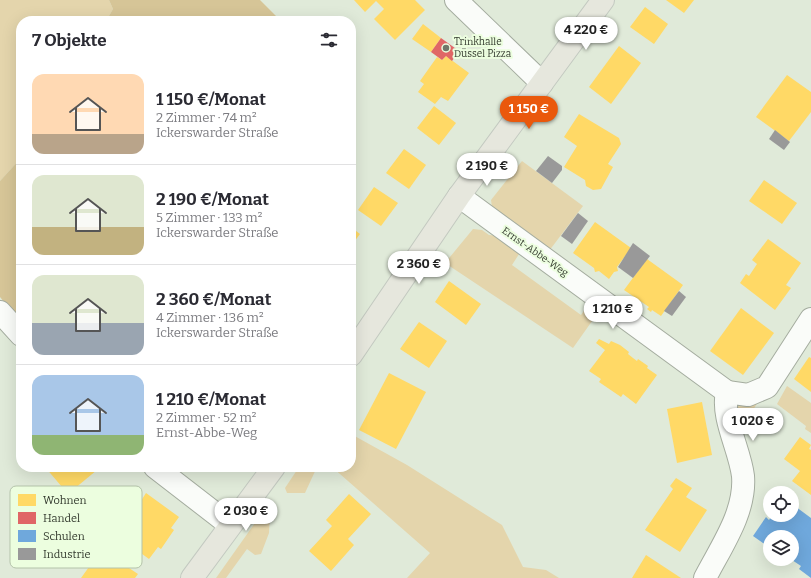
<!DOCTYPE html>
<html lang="de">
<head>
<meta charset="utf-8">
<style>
  body { margin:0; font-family:Bitter,serif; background:#f7f7f7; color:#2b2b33; height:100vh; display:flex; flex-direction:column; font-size:15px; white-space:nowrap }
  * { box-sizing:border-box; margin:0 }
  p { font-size:13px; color:#7c7c81 }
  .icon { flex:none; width:22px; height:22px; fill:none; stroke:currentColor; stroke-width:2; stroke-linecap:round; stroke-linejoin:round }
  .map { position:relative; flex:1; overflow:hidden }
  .sheet { position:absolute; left:16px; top:16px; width:340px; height:456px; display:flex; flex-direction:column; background:#fff; border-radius:16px; box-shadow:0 4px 16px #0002 }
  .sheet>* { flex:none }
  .buttons { position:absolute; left:763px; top:486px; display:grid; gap:8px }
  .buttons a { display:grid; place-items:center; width:36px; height:36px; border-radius:50%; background:#fff; box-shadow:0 4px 16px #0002; font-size:20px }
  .price { position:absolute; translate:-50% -34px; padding:0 9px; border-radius:14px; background:#fff; color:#222; font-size:13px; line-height:26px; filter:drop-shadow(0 1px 2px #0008) }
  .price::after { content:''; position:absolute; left:50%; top:24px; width:12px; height:9px; margin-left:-6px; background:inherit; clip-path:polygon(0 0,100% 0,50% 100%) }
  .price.current { background:#ea580c; color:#fff }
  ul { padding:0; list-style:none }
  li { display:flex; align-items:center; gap:12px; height:100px; padding:0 16px }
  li+li { border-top:1px solid #e1e1e2 }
  li span { display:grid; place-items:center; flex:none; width:112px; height:80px; border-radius:12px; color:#555 }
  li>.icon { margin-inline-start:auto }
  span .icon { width:48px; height:48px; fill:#fffc; stroke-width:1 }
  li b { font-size:17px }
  h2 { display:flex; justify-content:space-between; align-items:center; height:48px; padding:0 16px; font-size:17px }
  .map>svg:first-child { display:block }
  .green { fill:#e4d5ac }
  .forest { fill:#d6c597 }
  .homes { fill:#ffd966 }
  .shops { fill:#e06666 }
  .schools { fill:#6fa8dc }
  .industry { fill:#999 }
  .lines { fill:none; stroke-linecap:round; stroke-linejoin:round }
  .minor-casing { stroke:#a4ac9f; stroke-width:24 }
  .major-casing { stroke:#c3c9c0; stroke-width:24 }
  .minor { stroke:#fafcf9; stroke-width:22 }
  .major { stroke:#e6e7dd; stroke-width:22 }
  .poi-dot { fill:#6f7769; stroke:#ecfedf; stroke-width:1.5 }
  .labels { text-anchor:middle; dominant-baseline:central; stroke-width:4; stroke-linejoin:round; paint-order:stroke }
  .poi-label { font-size:10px; fill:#32392d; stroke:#ecfedf; text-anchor:start }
  .street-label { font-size:10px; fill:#32392d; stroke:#ecfedf }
  .key { fill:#ecfedf; stroke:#b4c3aa; stroke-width:1 }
  .key-label { font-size:11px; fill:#32392d }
</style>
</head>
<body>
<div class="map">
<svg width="811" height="578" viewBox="0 0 811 578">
  <rect width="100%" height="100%" fill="#e0ead9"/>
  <g class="green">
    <polygon points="0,0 109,0 113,9 106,21 21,21 21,158 0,181"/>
    <polygon points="522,161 583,206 549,251 492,207 491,200"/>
    <polygon points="473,229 482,230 489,235 499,236 521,251 512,265 581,315 591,301 602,307 573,348 445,263"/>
    <polygon points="787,386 811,403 811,433 805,429 806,426 777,404"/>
    <polygon points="758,402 743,426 740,428 736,404"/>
    <polygon points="351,434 407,465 502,525 523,567 546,570 559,578 407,578 430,553 332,467 351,467"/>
    <polygon points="299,467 317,467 305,493 287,493 285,488"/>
    <polygon points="267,512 270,515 269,533 261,554 255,555 247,549 226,578 216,578 262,513"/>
  </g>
  <g class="forest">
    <polygon points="109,0 260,0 281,21 106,21 113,9"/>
    <polygon points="21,158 21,323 0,297 0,181"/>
  </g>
  <g class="homes">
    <polygon points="354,0 415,0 425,10 395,40 374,19 384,9 376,1 365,12"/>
    <polygon points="666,0 694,0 684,13"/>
    <polygon points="645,7 668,24 654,44 630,27"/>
    <polygon points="423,24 441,38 431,52 412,39"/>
    <polygon points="619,46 641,63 611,104 589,87"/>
    <polygon points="446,56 469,73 448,101 441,97 435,104 418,92 424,84 420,81 437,57 442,60"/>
    <polygon points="787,75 811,92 811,112 789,141 756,117"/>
    <polygon points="434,106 456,123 439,145 417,128"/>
    <polygon points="579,114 619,138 621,144 608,164 613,167 601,189 593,190 586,186 585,180 564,167 577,146 564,137"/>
    <polygon points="404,149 426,165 409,189 386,173"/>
    <polygon points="764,180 797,203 782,224 749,201"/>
    <polygon points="374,187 398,203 381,226 358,210"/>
    <polygon points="595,222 631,248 617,267 618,271 614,272 609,279 599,271 595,272 594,268 573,253"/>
    <polygon points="351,227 360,234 351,246"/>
    <polygon points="768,239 801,263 786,285 791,288 775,310 740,283 746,274 749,276 757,264 752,260"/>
    <polygon points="647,259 683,285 661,316 652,310 651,312 647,309 649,307 624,290"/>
    <polygon points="449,281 481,304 466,325 435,302"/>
    <polygon points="741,308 774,333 743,375 710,351"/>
    <polygon points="419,322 447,341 429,368 400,349"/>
    <polygon points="599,339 609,344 611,341 620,345 629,352 628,354 633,358 637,361 638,359 648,366 647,368 657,375 636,404 623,394 621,397 599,382 601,379 589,371 605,350 596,343"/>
    <polygon points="809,357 811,358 811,392 794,379"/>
    <polygon points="389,373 426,392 396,449 359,430"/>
    <polygon points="702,402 712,455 677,463 667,409"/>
    <polygon points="800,437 811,445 809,449 811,450 811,495 792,481 800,471 784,459"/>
    <polygon points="45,467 94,467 97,470 68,494"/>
    <polygon points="676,478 692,488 686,497 707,510 680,552 645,530 673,489 670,486"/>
    <polygon points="146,493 179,517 171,528 174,530 161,549 158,547 149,559 116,535 124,523 122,521 136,502 139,504"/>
    <polygon points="349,494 371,514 348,539 354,545 331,571 309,551 332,526 326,520"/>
    <polygon points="105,550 130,567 129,568 138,574 135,578 81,578 94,560 96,562"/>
    <polygon points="646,555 681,578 632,578"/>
  </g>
  <polygon class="shops" points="441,38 459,51 452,61 446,56 442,60 431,52"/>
  <polygon class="schools" points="792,504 811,518 811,578 799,569 801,566 792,560 792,537 770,537 770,548 753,536 766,517 769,520 771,517 768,514 770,512 770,515 792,515"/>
  <g class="industry">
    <polygon points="775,130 790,142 784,150 769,139"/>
    <polygon points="548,156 562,166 562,170 552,183 536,171"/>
    <polygon points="578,213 588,221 572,244 561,236"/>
    <polygon points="633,243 650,256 633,278 618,267"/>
    <polygon points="679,291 686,297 672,316 664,311"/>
  </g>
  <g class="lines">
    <g class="minor-casing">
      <g id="minor">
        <polyline points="456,0 542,83"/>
        <polyline points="459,196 727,392"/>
        <polyline points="0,312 21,335"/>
        <polyline points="155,467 230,525"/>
        <path d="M705 578C721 547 746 512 743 476 740 450 721 417 727 392L748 395 767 387 811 319"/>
      </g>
    </g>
    <g class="major-casing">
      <g id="major">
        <polyline points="351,355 459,196 603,0"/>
        <polyline points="192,578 274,467"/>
      </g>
    </g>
    <use href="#minor" class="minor"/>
    <use href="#major" class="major"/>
  </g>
  <circle class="poi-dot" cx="446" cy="48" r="4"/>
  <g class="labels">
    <g class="poi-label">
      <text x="454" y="42">Trinkhalle<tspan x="454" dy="12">Düssel Pizza</tspan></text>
    </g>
    <g class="street-label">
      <text transform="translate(535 252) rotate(35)">Ernst-Abbe-Weg</text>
    </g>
  </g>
  <rect x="10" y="486" width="132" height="82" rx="6" class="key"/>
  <rect x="18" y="494" width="18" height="12" fill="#ffd966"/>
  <rect x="18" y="512" width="18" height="12" fill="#e06666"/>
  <rect x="18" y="530" width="18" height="12" fill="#6fa8dc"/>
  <rect x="18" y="548" width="18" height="12" fill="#999"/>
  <g class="key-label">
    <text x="43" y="504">Wohnen</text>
    <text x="43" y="522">Handel</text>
    <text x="43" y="540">Schulen</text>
    <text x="43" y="558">Industrie</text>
  </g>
</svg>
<div class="buttons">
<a><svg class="icon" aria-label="locate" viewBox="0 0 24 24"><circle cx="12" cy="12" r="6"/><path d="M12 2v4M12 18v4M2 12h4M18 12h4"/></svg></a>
<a><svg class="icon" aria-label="layers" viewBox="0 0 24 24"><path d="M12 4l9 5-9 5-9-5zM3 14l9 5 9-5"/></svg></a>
</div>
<b class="price" style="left:586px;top:51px">4 220 €</b>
<b class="price current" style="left:529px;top:130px">1 150 €</b>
<b class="price" style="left:487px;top:187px">2 190 €</b>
<b class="price" style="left:419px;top:285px">2 360 €</b>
<b class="price" style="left:613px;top:330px">1 210 €</b>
<b class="price" style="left:753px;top:442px">1 020 €</b>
<b class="price" style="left:246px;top:532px">2 030 €</b>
<section class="sheet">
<h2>7 Objekte<svg class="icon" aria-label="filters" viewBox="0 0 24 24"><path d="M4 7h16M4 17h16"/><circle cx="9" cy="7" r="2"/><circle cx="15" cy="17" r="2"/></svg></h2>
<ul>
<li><span style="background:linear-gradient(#ffd9b3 75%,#b9a48a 0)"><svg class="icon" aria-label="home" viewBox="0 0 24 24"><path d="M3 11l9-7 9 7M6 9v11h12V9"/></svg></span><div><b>1 150 €/Monat</b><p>2 Zimmer · 74 m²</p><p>Ickerswarder Straße</p></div></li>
<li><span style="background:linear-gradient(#dfe7d0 65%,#c2b280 0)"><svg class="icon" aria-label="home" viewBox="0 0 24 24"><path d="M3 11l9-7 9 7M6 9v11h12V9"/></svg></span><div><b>2 190 €/Monat</b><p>5 Zimmer · 133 m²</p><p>Ickerswarder Straße</p></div></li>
<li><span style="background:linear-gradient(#dfe7d0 60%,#9aa5b1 0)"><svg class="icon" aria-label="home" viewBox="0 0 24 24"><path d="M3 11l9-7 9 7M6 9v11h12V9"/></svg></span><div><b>2 360 €/Monat</b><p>4 Zimmer · 136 m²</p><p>Ickerswarder Straße</p></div></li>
<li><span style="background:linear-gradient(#a9c7e8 75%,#8fb573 0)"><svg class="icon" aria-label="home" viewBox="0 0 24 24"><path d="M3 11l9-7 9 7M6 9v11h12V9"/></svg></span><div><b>1 210 €/Monat</b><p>2 Zimmer · 52 m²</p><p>Ernst-Abbe-Weg</p></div></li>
</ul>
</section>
</div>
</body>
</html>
